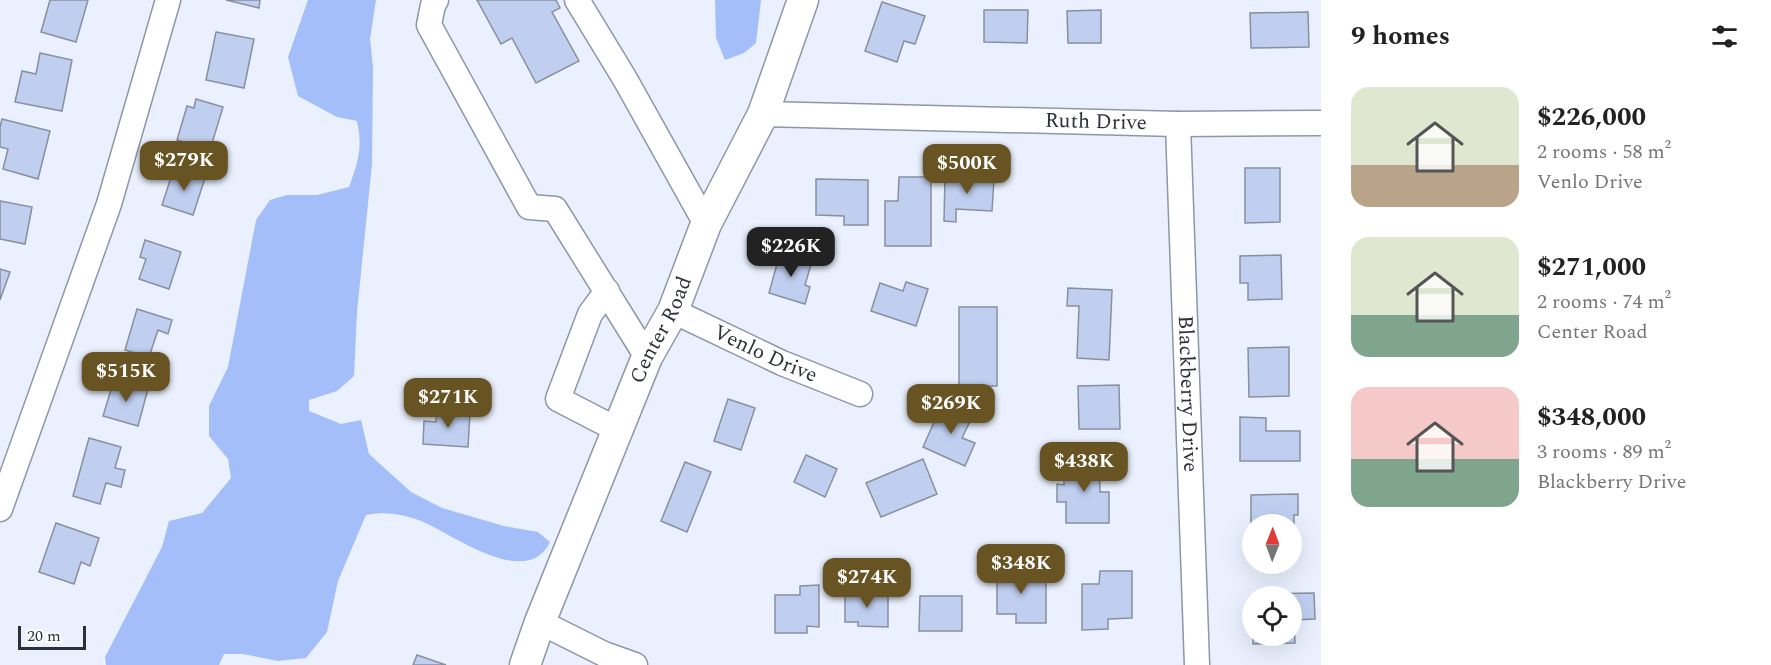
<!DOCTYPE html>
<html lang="en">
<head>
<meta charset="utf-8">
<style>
  body { margin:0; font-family:Spectral,serif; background:#f6f6f6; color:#222; height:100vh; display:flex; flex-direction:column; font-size:22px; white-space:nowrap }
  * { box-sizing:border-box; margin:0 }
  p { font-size:20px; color:#767676 }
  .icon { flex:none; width:33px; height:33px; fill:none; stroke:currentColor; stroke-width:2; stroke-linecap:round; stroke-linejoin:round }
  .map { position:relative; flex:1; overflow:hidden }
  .panel { display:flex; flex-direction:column; background:#fff; width:450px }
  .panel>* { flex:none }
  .needle { width:39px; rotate:1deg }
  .fabs { position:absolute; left:1242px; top:514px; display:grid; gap:12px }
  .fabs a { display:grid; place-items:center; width:60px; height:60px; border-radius:50%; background:#fff; box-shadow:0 6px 24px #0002; font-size:30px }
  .scale { position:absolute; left:18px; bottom:15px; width:68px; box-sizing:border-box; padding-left:6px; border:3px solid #2d3037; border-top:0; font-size:16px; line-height:21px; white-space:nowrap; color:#2d3037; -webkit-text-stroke:4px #fff; paint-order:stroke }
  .price { position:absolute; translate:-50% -51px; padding:0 14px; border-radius:12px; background:#685322; color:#fff; font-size:20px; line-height:39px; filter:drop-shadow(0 2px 3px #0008) }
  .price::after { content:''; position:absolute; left:50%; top:36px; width:18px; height:14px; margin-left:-9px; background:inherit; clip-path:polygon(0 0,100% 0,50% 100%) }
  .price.on { background:#222; color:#fff }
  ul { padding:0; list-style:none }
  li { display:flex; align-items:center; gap:18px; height:150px; padding:0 30px }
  li span { display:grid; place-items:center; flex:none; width:168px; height:120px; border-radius:18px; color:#555 }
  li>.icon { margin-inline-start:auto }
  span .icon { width:72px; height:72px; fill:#fffc; stroke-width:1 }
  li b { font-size:26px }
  h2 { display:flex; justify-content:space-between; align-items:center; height:72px; padding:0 30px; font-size:26px }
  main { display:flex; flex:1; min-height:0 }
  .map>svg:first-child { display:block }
  .green { fill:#a4bef9 }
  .building { fill:#c0cff0; stroke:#888f9f; stroke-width:1.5 }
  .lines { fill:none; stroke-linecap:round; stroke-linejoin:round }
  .minor-casing { stroke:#8f96a6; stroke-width:27 }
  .major-casing { stroke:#8f96a6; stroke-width:33 }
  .minor { stroke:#fff; stroke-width:24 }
  .major { stroke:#fff; stroke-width:30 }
  .labels { text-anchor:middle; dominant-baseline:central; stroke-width:4.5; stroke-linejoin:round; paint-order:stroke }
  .street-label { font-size:21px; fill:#2d3037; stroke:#fff }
</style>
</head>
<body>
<main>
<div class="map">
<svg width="1321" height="665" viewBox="0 0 1321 665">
  <rect width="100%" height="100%" fill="#eaf0fe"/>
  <g class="green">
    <path d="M308 0H376L370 39 373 67 372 164 357 312 354 376 337 391 309 400V411L341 424 361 420 369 454 411 492 442 508 504 526 538 532 550 542C527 591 451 533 421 521 404 514 383 511 366 515L338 581 327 632 306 658 278 661 243 654H224L219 665H106L105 657 162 547 169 521 202 513 231 478 228 459 209 436V406L228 367 256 220 270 200 287 195H317L349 187C358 162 363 148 357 121L337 117 298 96 288 57Z"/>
    <polygon points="715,0 761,0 756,43 744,53 725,60 716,38"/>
  </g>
  <g class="building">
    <polygon points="50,0 88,0 76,42 41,32"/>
    <polygon points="226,0 260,0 259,8"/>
    <polygon points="477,0 556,0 560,8 552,12 579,61 536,83 512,38 501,44"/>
    <polygon points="882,2 925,16 915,44 904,41 897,62 865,51"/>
    <polygon points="984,10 1028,10 1027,43 984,42"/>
    <polygon points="1101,10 1101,43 1068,43 1067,11"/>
    <polygon points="1308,12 1309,47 1251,48 1250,13"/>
    <polygon points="216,32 254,39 244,88 206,80"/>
    <polygon points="40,53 72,60 62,111 15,102 22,71 36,74"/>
    <polygon points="196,99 223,107 210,150 177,140 187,106 194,108"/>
    <polygon points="2,119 50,131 38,179 3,169 8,149 0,147 0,127"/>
    <polygon points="174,168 205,178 193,215 162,205"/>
    <polygon points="1245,168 1280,168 1280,222 1245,223"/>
    <polygon points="945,176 994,179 992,211 956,209 956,222 944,221"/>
    <polygon points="899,177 931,177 931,246 885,246 885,201 898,201"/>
    <polygon points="816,179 868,180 868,225 844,225 844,216 816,215"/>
    <polygon points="0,201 32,207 25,244 0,239"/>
    <polygon points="145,240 181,252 169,289 139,279 146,259 140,257"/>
    <polygon points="780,253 812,261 805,285 810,287 805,304 769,293"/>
    <polygon points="1281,255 1282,299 1248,300 1248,283 1240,283 1240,256"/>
    <polygon points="0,269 10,272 0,300"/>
    <polygon points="906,282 928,289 916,326 871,311 880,283 903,291"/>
    <polygon points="1068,288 1112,290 1109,360 1077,358 1079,306 1067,306"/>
    <rect x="959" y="307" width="38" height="79"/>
    <polygon points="137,309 172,320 168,334 158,330 149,357 125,350"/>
    <polygon points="1289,347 1289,396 1249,397 1248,348"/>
    <polygon points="114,380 148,389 138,426 103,416"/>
    <polygon points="1119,385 1120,429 1079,429 1078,386"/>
    <polygon points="728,399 755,408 741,450 714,441"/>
    <polygon points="943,402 973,415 962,438 975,443 965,466 923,447"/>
    <polygon points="437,410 470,412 468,447 423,444 424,421 436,422"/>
    <polygon points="1240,417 1266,418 1266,431 1300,431 1300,461 1240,461"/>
    <polygon points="89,438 121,447 115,468 125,470 121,487 106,483 100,504 73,496"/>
    <polygon points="806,455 837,469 825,497 794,482"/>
    <polygon points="1075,456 1099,456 1100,492 1109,492 1109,523 1066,523 1066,502 1057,502 1057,484 1064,485 1064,472 1075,472"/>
    <polygon points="923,459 937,494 881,517 866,483"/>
    <polygon points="685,462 711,472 687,532 661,521"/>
    <polygon points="1298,494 1298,515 1294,515 1294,540 1292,540 1292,525 1251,523 1251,495"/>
    <polygon points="56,523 99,538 90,566 81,562 74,584 39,572"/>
    <polygon points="997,564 1021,564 1021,580 1046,580 1046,623 1016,623 1016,614 997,614"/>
    <polygon points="1100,571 1132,571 1132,618 1108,619 1108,629 1082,630 1082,584 1099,584"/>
    <polygon points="819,585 819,627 807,626 807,633 775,633 775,595 800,595 800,586"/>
    <polygon points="845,592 888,592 888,627 858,626 858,622 845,622"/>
    <polygon points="1314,593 1315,619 1294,620 1295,643 1253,644 1253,636 1292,636 1292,597 1259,597 1259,594"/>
    <polygon points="920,596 962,596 962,631 919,631"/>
    <polygon points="417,655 446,665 413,665"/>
  </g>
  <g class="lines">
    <g class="minor-casing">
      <g id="minor">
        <polyline points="436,0 433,5 429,25 529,207 555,209 647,357"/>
        <polyline points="577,0 625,79 706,224"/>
        <path id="s1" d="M763 114 1178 124 1321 123"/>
        <path id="s2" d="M1178 124 1197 665"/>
        <polyline points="607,291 590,314 558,399 618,430"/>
        <path id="s3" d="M673 311 782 363 860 394"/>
        <polyline points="0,509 109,204 168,0"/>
        <polyline points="540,622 604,654 635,665"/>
      </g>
    </g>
    <g class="major-casing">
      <g id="major">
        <path id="s4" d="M525 665 540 622 647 357 673 311 706 224 763 114 803 0"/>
      </g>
    </g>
    <use href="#minor" class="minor"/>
    <use href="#major" class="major"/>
  </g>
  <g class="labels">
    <g class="street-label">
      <text stroke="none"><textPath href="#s1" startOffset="333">Ruth Drive</textPath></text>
      <text stroke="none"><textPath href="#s4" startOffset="362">Center Road</textPath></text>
      <text stroke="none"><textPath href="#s3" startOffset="102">Venlo Drive</textPath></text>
      <text stroke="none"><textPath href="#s2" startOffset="270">Blackberry Drive</textPath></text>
    </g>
  </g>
</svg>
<div class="fabs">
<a><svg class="needle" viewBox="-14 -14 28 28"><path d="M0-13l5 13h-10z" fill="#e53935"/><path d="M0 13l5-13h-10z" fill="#767676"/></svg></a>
<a><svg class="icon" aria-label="locate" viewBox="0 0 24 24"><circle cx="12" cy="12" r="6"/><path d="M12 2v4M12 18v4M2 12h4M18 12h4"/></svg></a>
</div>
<div class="scale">20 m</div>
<b class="price" style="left:184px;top:192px">$279K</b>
<b class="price" style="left:967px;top:195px">$500K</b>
<b class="price on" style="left:791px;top:278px">$226K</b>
<b class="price" style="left:126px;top:403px">$515K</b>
<b class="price" style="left:448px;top:429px">$271K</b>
<b class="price" style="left:951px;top:435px">$269K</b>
<b class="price" style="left:1084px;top:493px">$438K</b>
<b class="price" style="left:1021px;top:595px">$348K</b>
<b class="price" style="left:867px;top:609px">$274K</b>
</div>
<section class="panel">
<h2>9 homes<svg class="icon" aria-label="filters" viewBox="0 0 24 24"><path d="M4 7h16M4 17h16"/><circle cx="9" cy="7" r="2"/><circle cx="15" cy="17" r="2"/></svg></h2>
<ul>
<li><span style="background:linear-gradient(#dfe7d0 65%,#b9a48a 0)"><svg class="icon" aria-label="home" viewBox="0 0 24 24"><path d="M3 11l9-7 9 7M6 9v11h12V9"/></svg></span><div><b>$226,000</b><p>2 rooms · 58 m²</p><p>Venlo Drive</p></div></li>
<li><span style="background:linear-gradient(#dfe7d0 65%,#7fa58c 0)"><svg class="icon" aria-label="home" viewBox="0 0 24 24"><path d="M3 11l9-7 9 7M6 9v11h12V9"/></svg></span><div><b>$271,000</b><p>2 rooms · 74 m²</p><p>Center Road</p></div></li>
<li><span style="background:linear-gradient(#f6c9c9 60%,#7fa58c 0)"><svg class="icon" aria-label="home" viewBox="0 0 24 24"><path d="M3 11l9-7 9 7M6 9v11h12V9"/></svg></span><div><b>$348,000</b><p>3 rooms · 89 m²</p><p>Blackberry Drive</p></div></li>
</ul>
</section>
</main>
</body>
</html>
